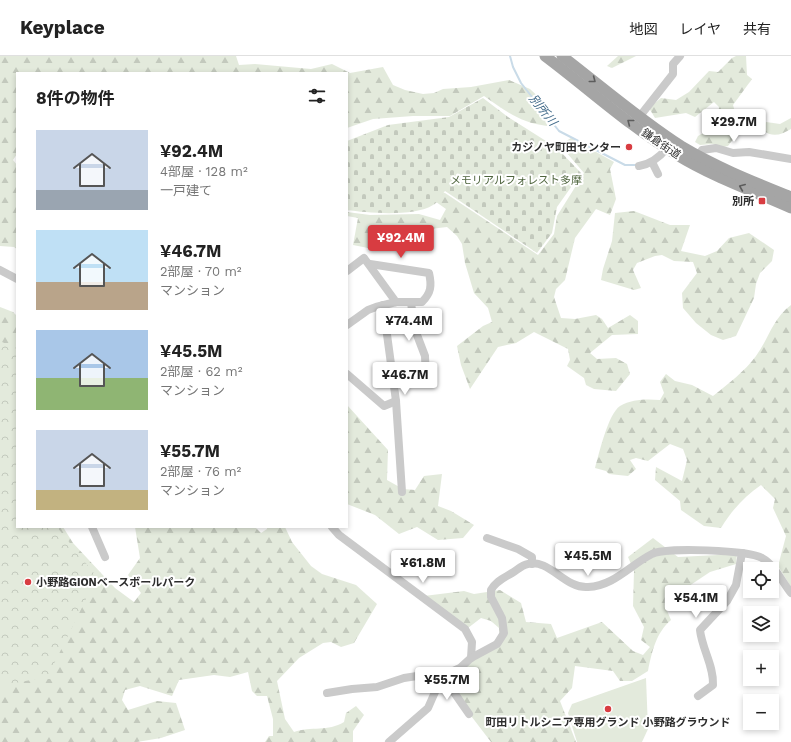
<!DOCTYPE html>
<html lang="ja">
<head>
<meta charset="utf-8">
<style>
  body { margin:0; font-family:"Work Sans","Noto Sans JP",sans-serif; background:#f2f2f2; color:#222; height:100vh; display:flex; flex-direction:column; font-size:15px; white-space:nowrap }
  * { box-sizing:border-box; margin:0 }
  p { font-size:13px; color:#767676 }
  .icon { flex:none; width:22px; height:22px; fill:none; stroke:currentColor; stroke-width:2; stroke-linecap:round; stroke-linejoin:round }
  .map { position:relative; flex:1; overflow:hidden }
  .side { position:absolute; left:16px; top:16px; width:332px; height:456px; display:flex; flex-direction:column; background:#fff; border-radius:0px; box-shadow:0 2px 6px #0003 }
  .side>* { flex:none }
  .buttons { position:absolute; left:743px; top:506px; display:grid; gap:8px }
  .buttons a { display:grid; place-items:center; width:36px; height:36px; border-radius:0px; background:#fff; box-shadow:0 2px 6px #0003; font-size:20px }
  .price { position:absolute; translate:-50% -34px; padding:0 9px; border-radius:4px; background:#fff; color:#222; font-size:13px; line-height:26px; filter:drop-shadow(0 1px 2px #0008) }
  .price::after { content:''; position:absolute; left:50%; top:24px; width:12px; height:9px; margin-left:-6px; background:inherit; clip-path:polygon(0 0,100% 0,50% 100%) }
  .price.current { background:#d83c41; color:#fff }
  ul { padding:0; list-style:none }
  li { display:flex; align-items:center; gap:12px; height:100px; padding:0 20px }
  li span { display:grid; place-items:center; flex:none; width:112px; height:80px; border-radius:0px; color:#555 }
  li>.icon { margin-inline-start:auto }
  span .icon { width:48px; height:48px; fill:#fffc; stroke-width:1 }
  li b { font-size:17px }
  h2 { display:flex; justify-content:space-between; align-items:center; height:48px; padding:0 20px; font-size:17px }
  header { display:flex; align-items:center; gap:24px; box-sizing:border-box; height:56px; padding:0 20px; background:#fff; border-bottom:1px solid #e0e0e0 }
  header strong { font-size:19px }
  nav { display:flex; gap:22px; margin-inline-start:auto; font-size:14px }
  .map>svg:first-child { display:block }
  .grass { fill:#e3eadc }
  .forest { fill:url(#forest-firs) }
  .cemetery { fill:url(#cemetery-stones) }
  .park { fill:url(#park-crowns) }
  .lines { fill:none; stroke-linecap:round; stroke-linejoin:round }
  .stream { stroke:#c9dbe8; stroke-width:2 }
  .minor { stroke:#cacaca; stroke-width:8 }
  .major { stroke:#a5a5a5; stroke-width:11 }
  .oneway { stroke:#5d5d5d }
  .poi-dot { fill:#d83c41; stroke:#fff; stroke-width:1.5 }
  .labels { text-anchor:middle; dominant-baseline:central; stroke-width:4; stroke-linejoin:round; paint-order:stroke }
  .street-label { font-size:11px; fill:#2d2d2d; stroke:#fff }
  .poi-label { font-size:11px; font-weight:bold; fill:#2d2d2d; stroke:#fff; text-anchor:end }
  .park-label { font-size:11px; fill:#4f653e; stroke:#fff }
  .water-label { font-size:12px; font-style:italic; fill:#416a89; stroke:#fff }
</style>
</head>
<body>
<header>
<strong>Keyplace</strong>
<nav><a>地図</a><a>レイヤ</a><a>共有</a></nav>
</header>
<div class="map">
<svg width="791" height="686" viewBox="0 0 791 686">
  <defs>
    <pattern id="forest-firs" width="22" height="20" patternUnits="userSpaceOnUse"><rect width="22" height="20" fill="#e3eadc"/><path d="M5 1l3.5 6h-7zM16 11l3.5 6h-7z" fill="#c3c9bd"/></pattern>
    <pattern id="cemetery-stones" width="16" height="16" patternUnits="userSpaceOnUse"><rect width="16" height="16" fill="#e3eadc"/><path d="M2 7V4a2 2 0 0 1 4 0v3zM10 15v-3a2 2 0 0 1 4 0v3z" fill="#c3c9bd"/></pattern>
    <pattern id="park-crowns" width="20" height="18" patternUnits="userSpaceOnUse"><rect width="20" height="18" fill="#e3eadc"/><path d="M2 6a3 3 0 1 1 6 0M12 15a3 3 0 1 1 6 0" fill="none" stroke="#c3c9bd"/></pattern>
  </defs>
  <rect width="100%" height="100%" fill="#fff"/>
  <polygon class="grass" points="646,622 648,673 642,686 577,686 568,657 572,648"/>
  <g class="forest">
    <path d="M0 0H236L239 9 255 8 311 13 332 8 350 17 383 11 393 29 405 34 423 38 434 37 443 33 471 31 509 24 530 33 544 46 547 70C521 67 505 55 484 40L450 60H413L373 63 347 72V17H17V98L13 104 17 109V193L14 191 0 190Z"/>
    <polygon points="618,0 636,0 612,12 607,10"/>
    <polygon points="736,0 746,0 747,19 752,23 733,49 740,74 728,90 724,91 712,88 700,89 695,86 698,80 717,69 719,51 714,46 695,61 686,57 655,62 649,52 661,42 676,44 689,36 709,15 718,16 732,2"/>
    <path d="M791 62V73C781 79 772 82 763 74L766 66 780 68Z"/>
    <polygon points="571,82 614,106 610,113 616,143 610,159 596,153 575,182 565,224 556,233 554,241 561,262 575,263 596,259 602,263 608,272 630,259 638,265 638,278 612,279 590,297 597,303 616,302 627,308 630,318 616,335 594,333 586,329 584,322 567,310 570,304 568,293 534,276 516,287 498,291 470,333 461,309 457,290 483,270 492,266 488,252 474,237 465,207 462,188 457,180 447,171 422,174 418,193 373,193 353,189 358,162 347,160 347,156 370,159 419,158 440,164 446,153 429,141 433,134 445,137 538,199 554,178 557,160 584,117 560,89"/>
    <polygon points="634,155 670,169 690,169 681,195 705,200 717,195 729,182 749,177 774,194 772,205 760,217 756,228 754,242 736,280 723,284 711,279 696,267 683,252 682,237 697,217 693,206 674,205 662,199 655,200 637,207 633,214 641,232 634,234 601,224 603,213 612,185 615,157"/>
    <path d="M791 249V531L778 510 786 480 773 452 775 443 761 429C744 441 732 454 721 472L704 470 681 454 680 445 655 424 656 411 682 425 687 404 683 393 670 388 648 405 636 402 630 404 636 413 628 420 609 418 606 415 595 412C599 398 608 358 620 350 632 343 647 343 660 344L664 337 660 326 666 318 675 325 692 329 713 340C728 328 745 315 756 300 769 282 773 262 791 249Z"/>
    <polygon points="0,251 13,256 17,260 17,323 0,311"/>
    <polygon points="347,349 388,394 387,424 403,433 415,434 424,420 442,418 438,450 451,455 474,469 463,482 438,484 417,471 399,478 375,459 347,448"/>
    <path d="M39 471H63L73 487 115 532 134 546 141 537 128 519 140 502 135 471H255L261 477 267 473V471H285L292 486 311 510 322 518 356 529 377 548 354 587 341 591 331 586 323 587 299 602 277 625 285 663 294 676C311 670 328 676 344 666L346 657 356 650 364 659 353 675V686H265L269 680H273V663L267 640H257L252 635 248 616 230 621 214 619 179 624 172 640 140 630 125 634 122 644 128 654 157 645 176 647 185 674 161 682 137 686H0V588Z"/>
    <path d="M653 482 678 501 737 498 736 508 710 516 686 532 665 550 671 564C656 577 652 595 648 615L632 625H620L613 615 575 610 572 632 560 645 576 686H491L465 652 448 619 500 581 499 572 491 565 481 562 468 572 424 540 464 535 474 538 500 534 521 547 526 566 551 568 557 582 602 566 633 595 643 599 650 591 641 584 644 571 633 550 634 515 628 501Z"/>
  </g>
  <path class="cemetery" d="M483 42 508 61 557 92 581 117 557 151 552 177 537 197 445 135C441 139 438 147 433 149 414 161 368 157 347 154V85L388 69 449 61Z"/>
  <polygon class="park" points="0,285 17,293 17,471 57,471 97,521 51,614 58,623 36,623 0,630"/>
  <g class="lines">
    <polyline class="stream" points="510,0 513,11 521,27 559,75 625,109 636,109"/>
    <g class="minor">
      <polyline points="640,60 673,18 673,8 680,0"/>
      <polyline points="695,104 702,94 716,92 733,97 749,96 791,103"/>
      <polyline points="652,106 658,118"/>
      <path d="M639 110C651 108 659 102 667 92"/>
      <polyline points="0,214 17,223"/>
      <polyline points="347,215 364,202 396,246"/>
      <polyline points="411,246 414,271 425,300 426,325"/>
      <polyline points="383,249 396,345 402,436"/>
      <path d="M347 269 368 254 376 251 396 246H422C431 237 432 230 429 217L370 208"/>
      <polyline points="347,318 384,350 396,345"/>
      <polyline points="92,471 105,501"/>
      <polyline points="332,471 339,479 465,573 472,586 471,602"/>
      <polyline points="487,482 518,493 532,501 532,508"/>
      <polyline points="446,619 453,635 469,658"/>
      <path d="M327 637 352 633 377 631 404 622 430 618 442 620 460 612 471 602 497 588 504 577 502 562 491 541V534C496 525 504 522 512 517 517 514 522 509 528 508 549 502 565 533 588 531 614 530 630 509 652 498 664 491 750 494 762 502 775 509 782 526 791 537"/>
      <path d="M698 640 713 629C714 610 702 593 700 574L727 545 736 529 742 497"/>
      <polyline points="389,686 428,652 442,620"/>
    </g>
    <g class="major">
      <path d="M545 0C589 33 630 71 677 99 713 121 753 135 791 152"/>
      <path d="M562 0C601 30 639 63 681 90 716 111 754 126 791 141"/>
    </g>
  </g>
  <defs><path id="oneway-chevron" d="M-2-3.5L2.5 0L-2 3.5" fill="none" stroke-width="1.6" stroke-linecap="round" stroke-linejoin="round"/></defs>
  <g class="oneway">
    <use href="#oneway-chevron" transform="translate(593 24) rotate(38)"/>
    <use href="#oneway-chevron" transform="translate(630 66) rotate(-142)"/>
    <use href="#oneway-chevron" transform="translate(742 131) rotate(-157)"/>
  </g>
  <g class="poi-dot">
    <circle cx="629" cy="91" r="4"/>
    <rect x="758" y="141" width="8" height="8" rx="2"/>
    <circle cx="28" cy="526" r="4"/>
    <circle cx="608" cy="653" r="4"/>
  </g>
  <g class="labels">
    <g class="street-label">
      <text transform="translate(661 88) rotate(34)">鎌倉街道</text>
    </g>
    <g class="poi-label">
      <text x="621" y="91">カジノヤ町田センター</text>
      <text x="754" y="145">別所</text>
      <text x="36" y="526" text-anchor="start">小野路GIONベースボールパーク</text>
      <text x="608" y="666" text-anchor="middle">町田リトルシニア専用グランド 小野路グラウンド</text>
    </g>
    <g class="park-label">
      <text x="516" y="124">メモリアルフォレスト多摩</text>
    </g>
    <g class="water-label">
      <text transform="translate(543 54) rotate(51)">別所川</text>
    </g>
  </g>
</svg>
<div class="buttons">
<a><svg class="icon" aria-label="locate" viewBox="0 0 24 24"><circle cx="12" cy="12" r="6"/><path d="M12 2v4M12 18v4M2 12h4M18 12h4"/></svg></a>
<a><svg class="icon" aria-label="layers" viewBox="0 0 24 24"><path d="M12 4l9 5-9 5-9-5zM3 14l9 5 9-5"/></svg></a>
<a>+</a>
<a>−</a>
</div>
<b class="price" style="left:734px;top:87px">¥29.7M</b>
<b class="price current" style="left:401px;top:203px">¥92.4M</b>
<b class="price" style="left:409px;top:286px">¥74.4M</b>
<b class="price" style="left:405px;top:340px">¥46.7M</b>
<b class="price" style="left:588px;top:521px">¥45.5M</b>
<b class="price" style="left:423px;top:528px">¥61.8M</b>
<b class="price" style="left:696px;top:563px">¥54.1M</b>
<b class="price" style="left:447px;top:645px">¥55.7M</b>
<section class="side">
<h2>8件の物件<svg class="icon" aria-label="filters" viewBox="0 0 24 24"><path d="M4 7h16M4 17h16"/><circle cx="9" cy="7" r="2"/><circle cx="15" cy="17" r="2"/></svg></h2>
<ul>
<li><span style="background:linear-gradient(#c9d6e8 75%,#9aa5b1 0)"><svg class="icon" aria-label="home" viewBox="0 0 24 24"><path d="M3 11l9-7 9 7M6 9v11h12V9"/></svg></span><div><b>¥92.4M</b><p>4部屋 · 128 m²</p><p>一戸建て</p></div></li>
<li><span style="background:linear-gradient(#bfe0f5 65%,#b9a48a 0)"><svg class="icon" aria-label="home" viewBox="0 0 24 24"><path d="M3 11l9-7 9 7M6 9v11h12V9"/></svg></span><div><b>¥46.7M</b><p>2部屋 · 70 m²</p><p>マンション</p></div></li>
<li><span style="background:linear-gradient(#a9c7e8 60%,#8fb573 0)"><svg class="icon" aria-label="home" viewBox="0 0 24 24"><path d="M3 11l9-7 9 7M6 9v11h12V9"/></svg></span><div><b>¥45.5M</b><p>2部屋 · 62 m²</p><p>マンション</p></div></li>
<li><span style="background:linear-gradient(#c9d6e8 75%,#c2b280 0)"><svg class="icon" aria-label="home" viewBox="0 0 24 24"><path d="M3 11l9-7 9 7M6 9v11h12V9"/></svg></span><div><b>¥55.7M</b><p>2部屋 · 76 m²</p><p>マンション</p></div></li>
</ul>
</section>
</div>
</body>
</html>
